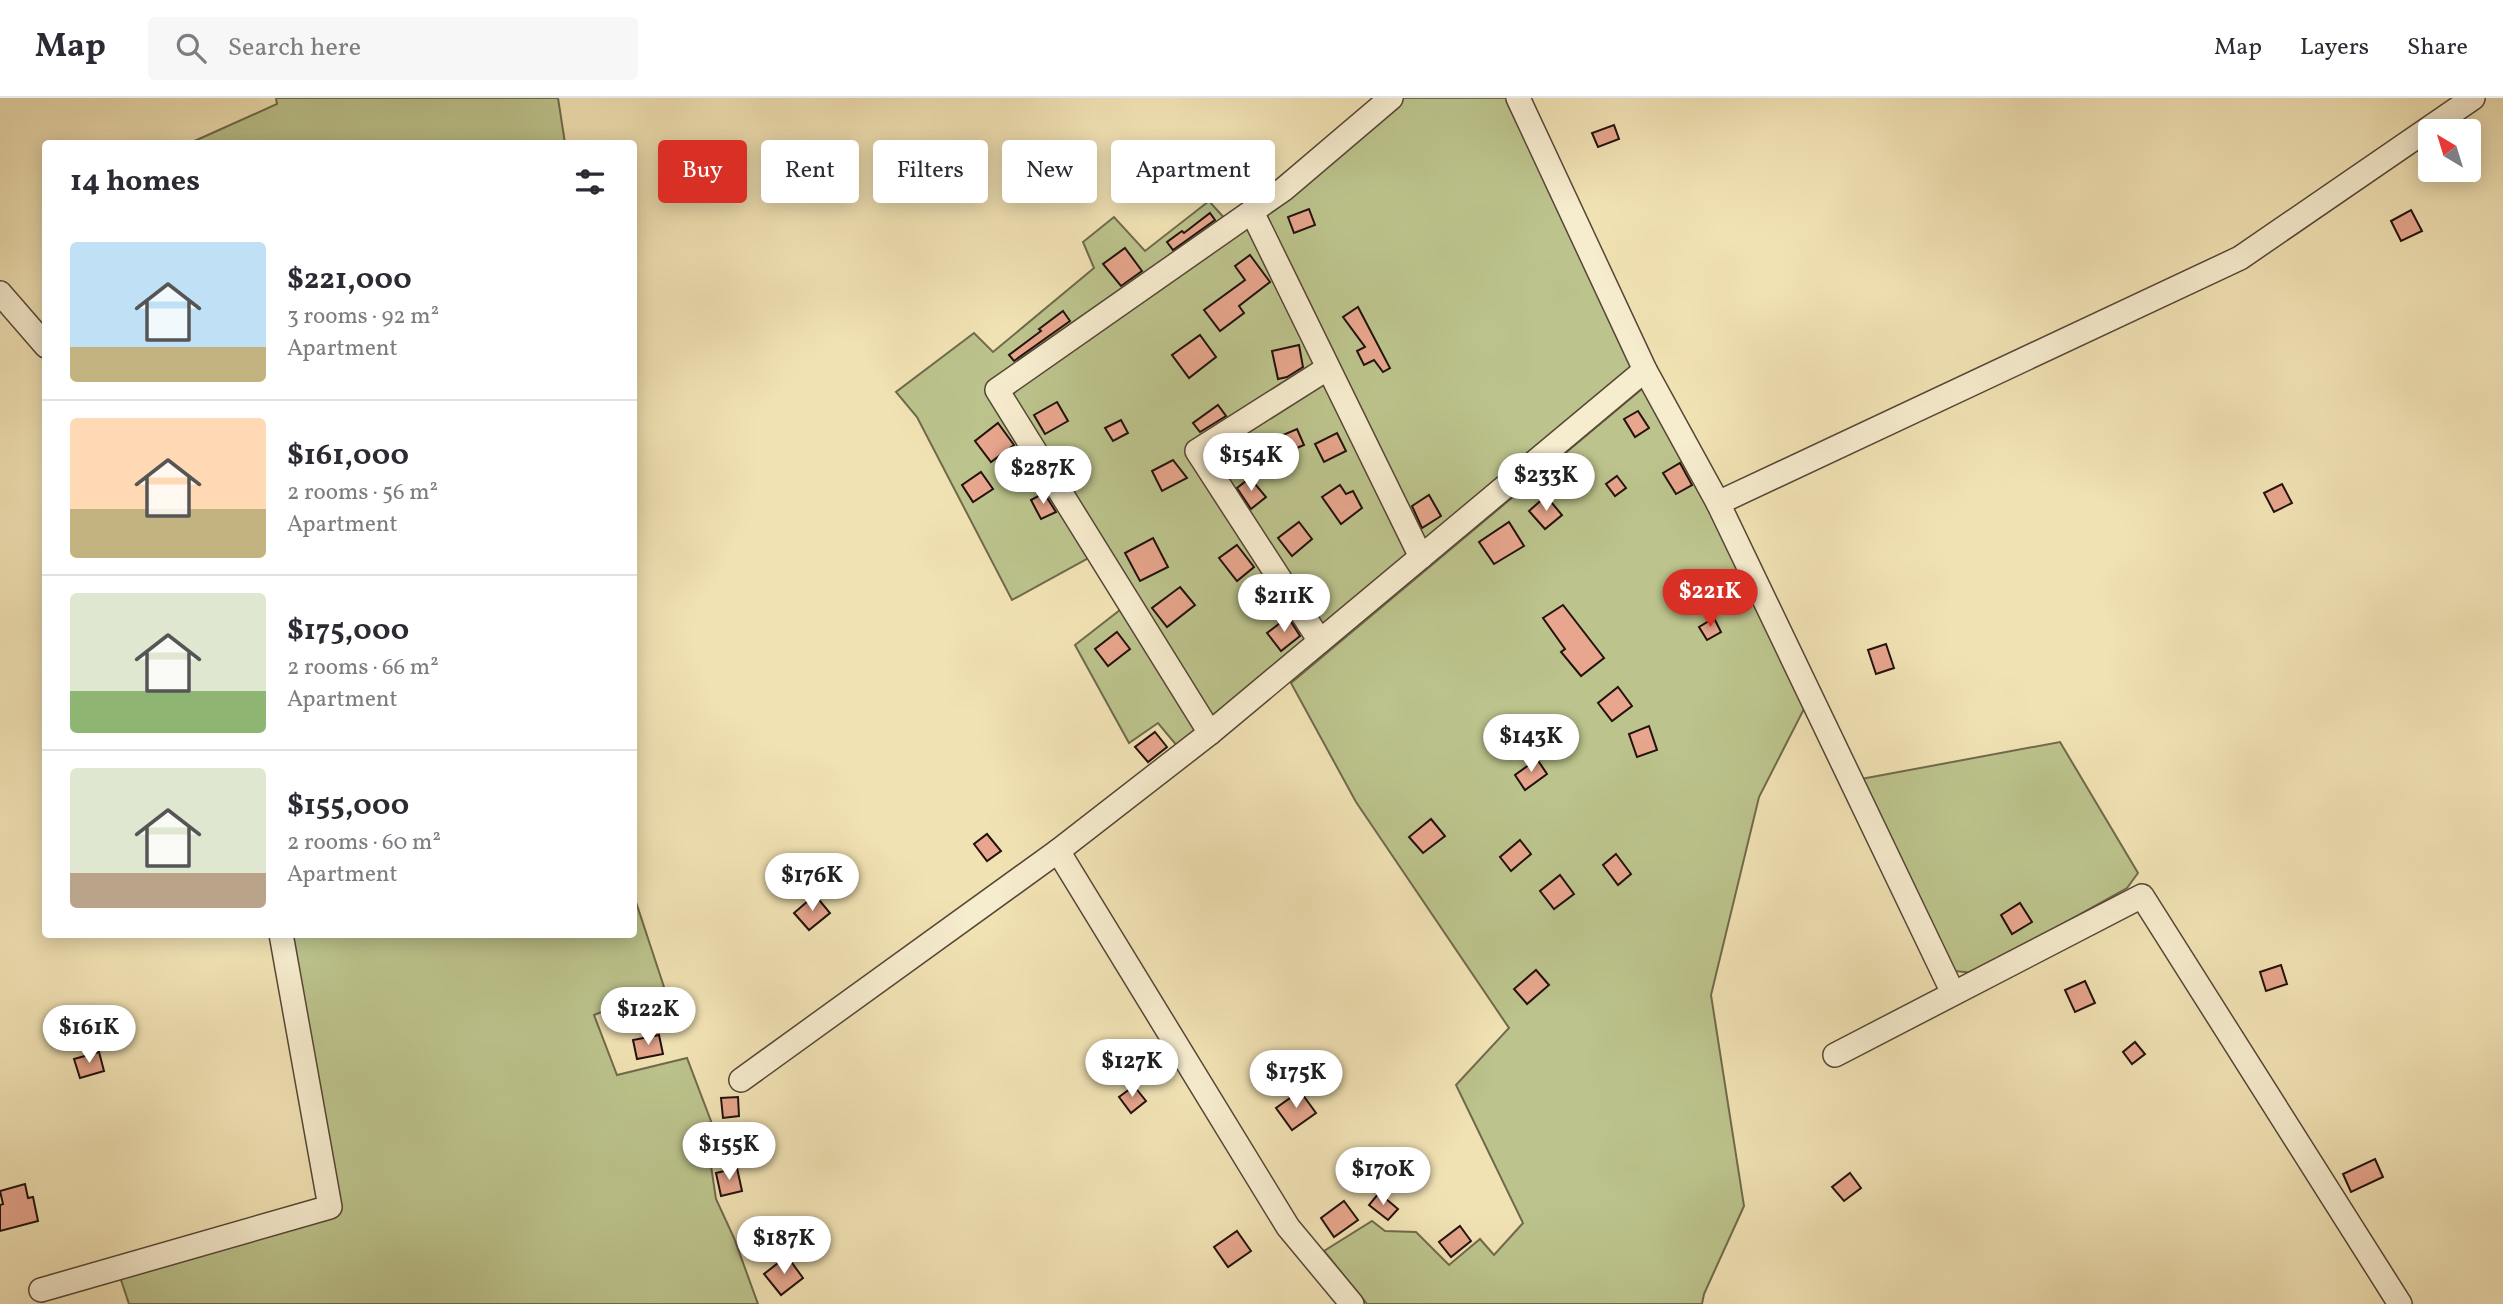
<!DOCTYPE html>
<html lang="en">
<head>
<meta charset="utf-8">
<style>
  body { margin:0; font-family:Vollkorn,serif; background:#f7f7f7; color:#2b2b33; height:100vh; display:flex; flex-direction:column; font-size:26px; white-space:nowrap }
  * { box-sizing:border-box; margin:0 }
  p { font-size:23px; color:#7c7c81 }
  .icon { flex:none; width:38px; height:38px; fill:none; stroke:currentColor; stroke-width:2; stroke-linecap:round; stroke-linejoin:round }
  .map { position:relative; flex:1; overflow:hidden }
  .panel { position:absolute; left:42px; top:42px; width:595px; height:798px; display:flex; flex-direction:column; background:#fff; border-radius:7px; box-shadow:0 4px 18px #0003 }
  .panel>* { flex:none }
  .banner { position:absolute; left:658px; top:42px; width:665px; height:63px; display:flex; gap:14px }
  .needle { width:46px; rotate:322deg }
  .tools { position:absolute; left:2418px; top:21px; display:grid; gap:14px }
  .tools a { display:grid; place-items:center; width:63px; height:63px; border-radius:7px; background:#fff; box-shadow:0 4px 18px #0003; font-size:35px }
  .price { position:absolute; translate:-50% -60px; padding:0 16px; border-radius:24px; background:#fff; color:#222; font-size:23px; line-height:46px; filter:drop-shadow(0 2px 4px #0008) }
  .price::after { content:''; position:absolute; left:50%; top:42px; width:21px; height:16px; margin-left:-10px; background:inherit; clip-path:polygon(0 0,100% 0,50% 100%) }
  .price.selected { background:#d93025; color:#fff }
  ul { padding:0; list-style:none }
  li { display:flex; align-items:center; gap:21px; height:175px; padding:0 28px }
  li+li { border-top:2px solid #e1e1e2 }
  li span { display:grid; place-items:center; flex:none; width:196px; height:140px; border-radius:7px; color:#555 }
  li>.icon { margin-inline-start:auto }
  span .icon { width:84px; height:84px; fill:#fffc; stroke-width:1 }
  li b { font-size:30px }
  h2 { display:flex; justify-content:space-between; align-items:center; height:84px; padding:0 28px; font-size:30px }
  .chip { padding:0 24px; border-radius:7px; background:#fff; box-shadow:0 4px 18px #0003; font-size:24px; line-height:63px }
  .chip.selected { background:#d93025; color:#fff }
  header { display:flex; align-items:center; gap:42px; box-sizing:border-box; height:98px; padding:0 35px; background:#fff; border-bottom:2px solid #e1e1e2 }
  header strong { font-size:33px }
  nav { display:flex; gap:38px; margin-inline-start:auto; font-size:24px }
  .search { width:490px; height:63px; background:#f7f7f7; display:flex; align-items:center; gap:18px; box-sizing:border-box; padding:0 24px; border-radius:7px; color:#7c7c81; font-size:26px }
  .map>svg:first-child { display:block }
  .green { fill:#bcc38c; stroke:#6f6a4c; stroke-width:2 }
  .building { fill:#e7a68d; stroke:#22120c; stroke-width:2 }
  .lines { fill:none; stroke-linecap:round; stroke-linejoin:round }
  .minor-casing { stroke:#564636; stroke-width:26 }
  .minor { stroke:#f6ecce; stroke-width:23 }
</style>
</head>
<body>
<header>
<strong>Map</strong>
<div class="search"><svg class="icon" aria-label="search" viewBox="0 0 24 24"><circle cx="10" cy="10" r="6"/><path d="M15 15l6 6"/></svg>Search here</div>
<nav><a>Map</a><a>Layers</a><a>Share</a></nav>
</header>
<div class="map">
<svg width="2503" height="1206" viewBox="0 0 2503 1206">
  <rect width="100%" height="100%" fill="#f1e2b4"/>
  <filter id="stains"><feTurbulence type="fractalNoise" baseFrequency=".00286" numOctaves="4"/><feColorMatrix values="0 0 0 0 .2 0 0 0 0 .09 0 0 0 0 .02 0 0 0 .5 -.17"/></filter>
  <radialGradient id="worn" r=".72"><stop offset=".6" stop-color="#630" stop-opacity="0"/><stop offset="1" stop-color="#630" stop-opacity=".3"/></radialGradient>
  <g class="green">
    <polygon points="276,0 558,0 565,45 190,45 277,6"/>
    <polygon points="1378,0 1512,0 1634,268 1178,649 1158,625 1129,645 1075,547 1125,508 1092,458 1012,502 917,319 896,294 974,235 993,254 1094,170 1083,144 1114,119 1145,153 1209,103 1227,123"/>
    <polygon points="1643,290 1690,367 1806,607 1759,699 1711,897 1744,1108 1704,1196 1702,1206 1367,1206 1324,1153 1372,1123 1385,1133 1416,1134 1449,1167 1480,1141 1494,1157 1523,1125 1456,987 1509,930 1356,704 1291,585"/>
    <polygon points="2060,644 2138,775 2127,790 1974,875 1955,873 1861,681"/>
    <polygon points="634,798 664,889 594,917 617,977 687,960 725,1060 711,1068 716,1101 734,1140 758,1206 129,1206 120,1179 340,1115 290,837 634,836"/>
  </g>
  <g class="building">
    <polygon points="1614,27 1619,41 1598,49 1592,35"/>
    <polygon points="1309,111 1315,127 1294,135 1288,119"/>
    <polygon points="2411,112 2422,133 2401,143 2391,123"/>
    <polygon points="1210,115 1215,122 1173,152 1167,144 1182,133 1184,135"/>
    <polygon points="1125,150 1142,173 1121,188 1103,166"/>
    <polygon points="1250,157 1270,184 1239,208 1244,215 1220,233 1204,212 1245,182 1235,168"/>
    <polygon points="1358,209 1390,270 1383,274 1374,262 1364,267 1357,253 1365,249 1343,219"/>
    <polygon points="1063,213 1070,223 1014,263 1009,257 1041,233 1039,231"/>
    <polygon points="1200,237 1216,259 1189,280 1172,257"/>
    <polygon points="1299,247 1303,269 1287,279 1278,281 1272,253"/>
    <polygon points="1057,304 1068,323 1045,336 1034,317"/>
    <polygon points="1218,307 1226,318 1200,334 1193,325"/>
    <polygon points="1638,313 1649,330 1635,339 1624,321"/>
    <polygon points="1121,322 1128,335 1113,343 1105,330"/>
    <polygon points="998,325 1014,347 991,364 975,343"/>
    <polygon points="1297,331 1304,347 1283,356 1276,340"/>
    <polygon points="1337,335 1346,353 1324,364 1315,346"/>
    <polygon points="1173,362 1187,380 1162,393 1152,373"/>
    <polygon points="1680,365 1692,387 1676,396 1663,375"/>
    <polygon points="981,374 993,391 973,404 962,387"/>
    <polygon points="1617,378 1626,390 1615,398 1606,386"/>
    <polygon points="1250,380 1266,399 1251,411 1237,390"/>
    <polygon points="2282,386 2292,405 2274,414 2264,395"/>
    <polygon points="1340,387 1346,396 1353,393 1362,410 1341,426 1322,399"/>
    <polygon points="1044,395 1056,414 1041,421 1031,402"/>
    <polygon points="1429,397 1441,418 1422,430 1412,408"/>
    <polygon points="1546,398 1562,417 1545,431 1529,413"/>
    <polygon points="1299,424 1312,441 1292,458 1278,440"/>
    <polygon points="1509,424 1524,448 1494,466 1479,444"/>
    <polygon points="1153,440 1168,469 1140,483 1125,455"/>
    <polygon points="1237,447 1254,469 1237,483 1219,460"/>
    <polygon points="1180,489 1195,507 1167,529 1152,510"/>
    <polygon points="1563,507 1604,560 1581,578 1561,554 1565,551 1543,520"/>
    <polygon points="1288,519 1300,538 1281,553 1267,535"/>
    <polygon points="1714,520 1721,534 1707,542 1699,529"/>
    <polygon points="1117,534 1130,551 1108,568 1095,551"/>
    <polygon points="1886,546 1894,570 1876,576 1868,552"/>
    <polygon points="1618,589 1632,608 1612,623 1598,605"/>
    <polygon points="1649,628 1657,652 1637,659 1629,636"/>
    <polygon points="1155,634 1167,649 1148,664 1135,649"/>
    <polygon points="1537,661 1547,676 1525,692 1515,677"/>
    <polygon points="1431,721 1445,738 1423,755 1409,739"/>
    <polygon points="987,736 1001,753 987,763 974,746"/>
    <polygon points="1520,742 1531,756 1511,773 1500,759"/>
    <polygon points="1616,756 1631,776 1618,787 1603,767"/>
    <polygon points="1560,777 1574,796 1554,811 1540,793"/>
    <polygon points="815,797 830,815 809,832 794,815"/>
    <polygon points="2020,805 2032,824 2012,836 2001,817"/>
    <polygon points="2281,867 2287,886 2266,893 2260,874"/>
    <polygon points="1536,872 1549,887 1527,906 1514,891"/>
    <polygon points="2085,883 2095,905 2075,914 2065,892"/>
    <polygon points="659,937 663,956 637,961 633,942"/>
    <polygon points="2135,944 2145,956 2132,966 2123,954"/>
    <polygon points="99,954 104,973 80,980 74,961"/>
    <polygon points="1134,988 1146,1003 1131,1015 1119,999"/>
    <polygon points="1300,993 1316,1015 1292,1032 1276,1010"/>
    <polygon points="738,999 739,1018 723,1020 721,1000"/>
    <polygon points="2375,1061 2383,1079 2351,1094 2343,1076"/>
    <polygon points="737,1070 742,1093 721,1098 716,1075"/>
    <polygon points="1850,1075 1861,1090 1844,1103 1832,1089"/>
    <polygon points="25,1086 28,1100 33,1099 38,1123 0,1133 0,1107 3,1106 0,1093"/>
    <polygon points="1379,1095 1398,1111 1388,1122 1369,1107"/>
    <polygon points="1344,1103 1358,1122 1334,1139 1321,1120"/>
    <polygon points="1460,1128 1471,1143 1451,1159 1439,1144"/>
    <polygon points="1237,1133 1251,1153 1228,1169 1214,1149"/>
    <polygon points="787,1158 803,1180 781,1197 764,1176"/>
  </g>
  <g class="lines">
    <g class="minor-casing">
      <g id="minor">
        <polyline points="1518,0 1645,272 1718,405 1953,895"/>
        <polyline points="1252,114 1421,459"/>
        <polyline points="0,195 46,248"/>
        <polyline points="1718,405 2240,160 2473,0"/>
        <polyline points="1320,543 1197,353 1328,270"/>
        <polyline points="1210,635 997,292 1284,91 1391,0"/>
        <polyline points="1835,957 2142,798 2400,1206"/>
        <polyline points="741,982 1058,753"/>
        <polyline points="41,1192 330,1109 281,836"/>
        <polyline points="1352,1206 1288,1129 1058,753 1210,635 1645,272"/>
      </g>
    </g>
    <use href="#minor" class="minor"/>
  </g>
  <rect width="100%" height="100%" filter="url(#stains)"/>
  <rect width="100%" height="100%" fill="url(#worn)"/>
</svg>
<div class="tools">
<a><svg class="needle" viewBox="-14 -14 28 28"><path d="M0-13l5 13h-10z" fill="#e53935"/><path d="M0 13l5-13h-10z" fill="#7c7c81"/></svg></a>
</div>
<b class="price" style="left:1251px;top:395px">$154K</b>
<b class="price" style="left:1043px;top:408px">$287K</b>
<b class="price" style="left:1546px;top:415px">$233K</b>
<b class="price selected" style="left:1710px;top:531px">$221K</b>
<b class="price" style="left:1284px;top:536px">$211K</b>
<b class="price" style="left:1531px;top:676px">$143K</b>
<b class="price" style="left:812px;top:815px">$176K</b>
<b class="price" style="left:648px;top:949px">$122K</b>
<b class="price" style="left:89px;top:967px">$161K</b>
<b class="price" style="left:1132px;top:1001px">$127K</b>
<b class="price" style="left:1296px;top:1012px">$175K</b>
<b class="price" style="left:729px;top:1084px">$155K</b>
<b class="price" style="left:1383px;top:1109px">$170K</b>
<b class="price" style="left:784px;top:1178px">$187K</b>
<div class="banner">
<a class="chip selected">Buy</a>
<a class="chip">Rent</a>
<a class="chip">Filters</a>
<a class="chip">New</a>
<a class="chip">Apartment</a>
</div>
<section class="panel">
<h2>14 homes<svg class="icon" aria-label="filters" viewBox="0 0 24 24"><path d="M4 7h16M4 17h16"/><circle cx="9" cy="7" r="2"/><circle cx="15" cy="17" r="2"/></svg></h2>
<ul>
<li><span style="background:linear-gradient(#bfe0f5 75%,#c2b280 0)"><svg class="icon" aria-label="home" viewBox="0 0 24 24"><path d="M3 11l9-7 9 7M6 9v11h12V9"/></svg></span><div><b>$221,000</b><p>3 rooms · 92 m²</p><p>Apartment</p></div></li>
<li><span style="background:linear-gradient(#ffd9b3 65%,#c2b280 0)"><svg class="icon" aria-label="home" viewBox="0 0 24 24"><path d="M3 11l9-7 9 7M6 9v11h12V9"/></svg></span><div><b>$161,000</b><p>2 rooms · 56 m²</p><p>Apartment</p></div></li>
<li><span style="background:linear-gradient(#dfe7d0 70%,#8fb573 0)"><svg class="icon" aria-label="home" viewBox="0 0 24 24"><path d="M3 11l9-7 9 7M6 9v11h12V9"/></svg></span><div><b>$175,000</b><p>2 rooms · 66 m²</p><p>Apartment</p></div></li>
<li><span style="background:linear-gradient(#dfe7d0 75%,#b9a48a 0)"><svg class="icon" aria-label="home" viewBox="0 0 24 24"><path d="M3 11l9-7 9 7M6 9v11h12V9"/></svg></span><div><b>$155,000</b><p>2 rooms · 60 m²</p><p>Apartment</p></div></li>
</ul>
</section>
</div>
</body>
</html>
